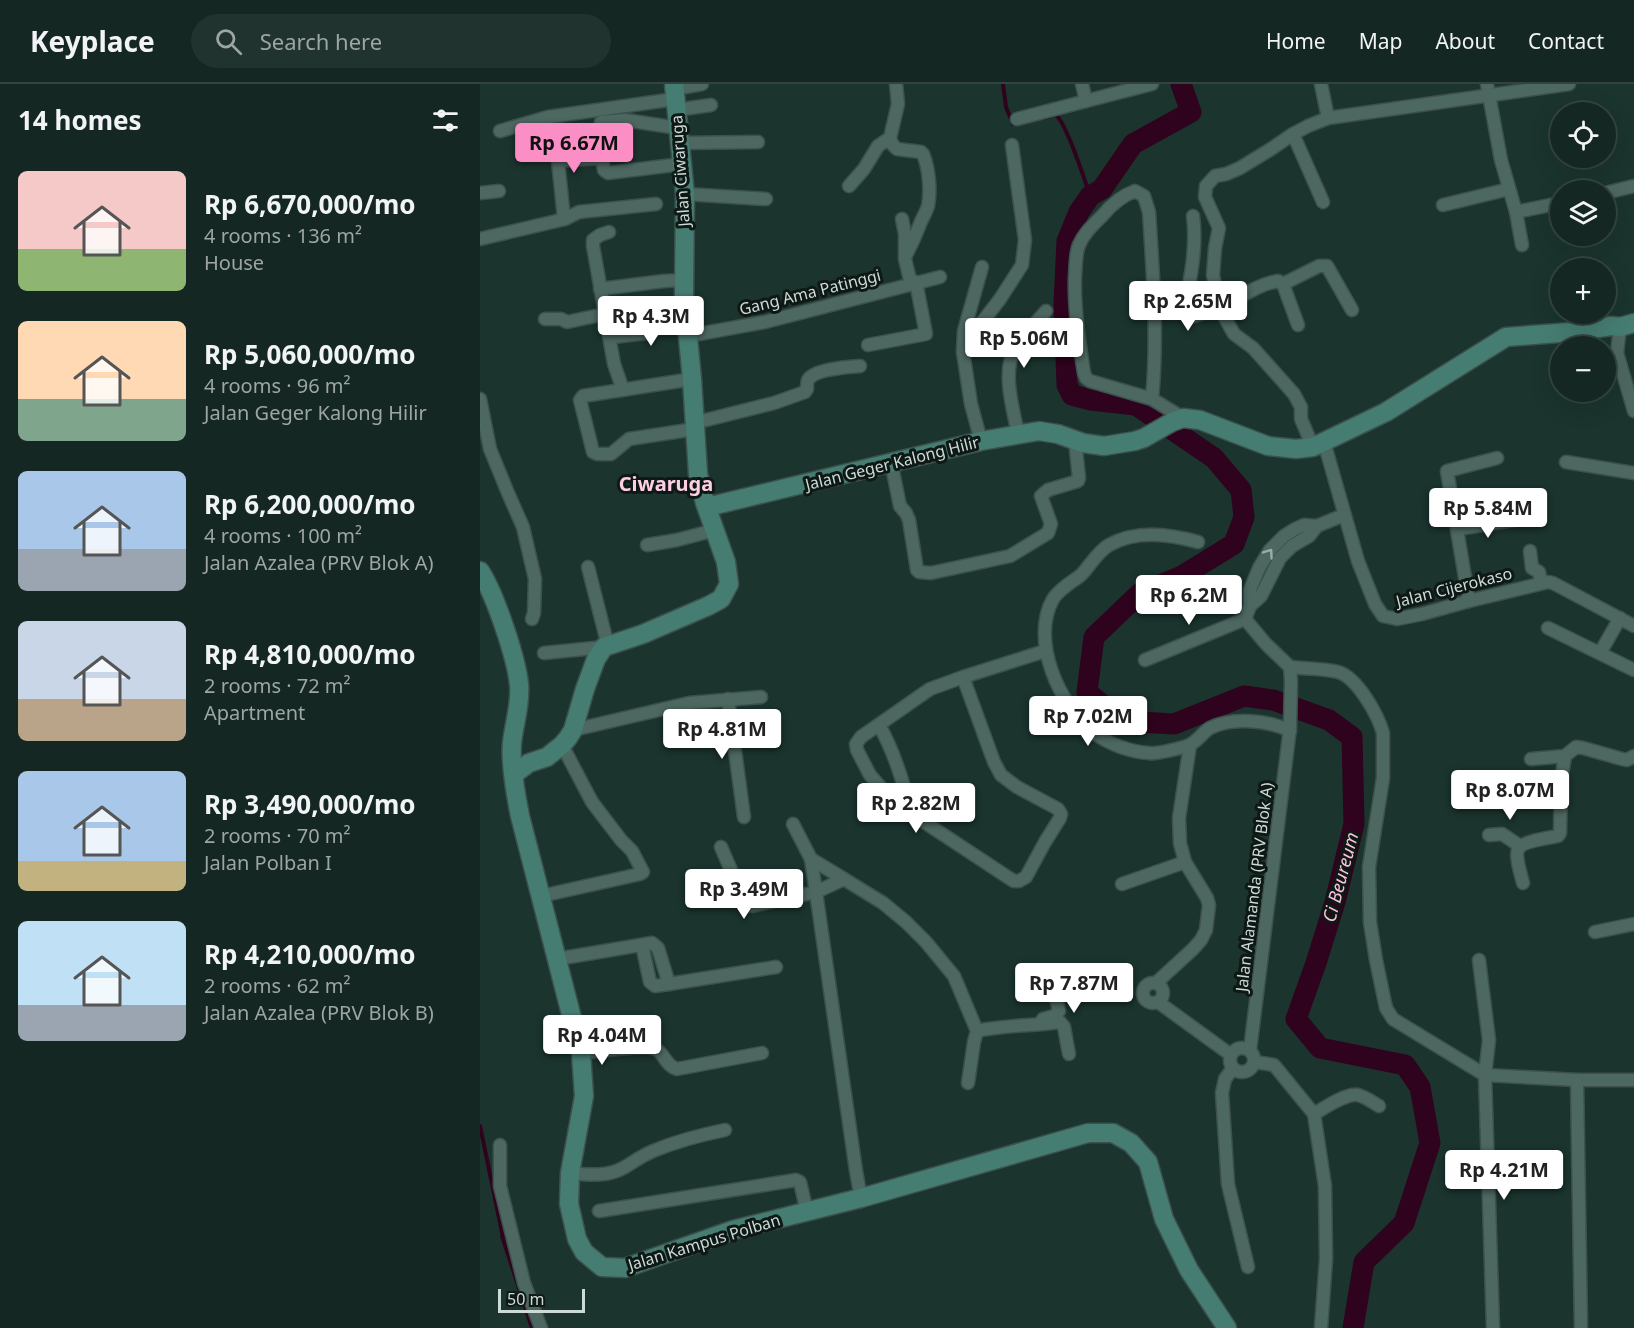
<!DOCTYPE html>
<html lang="en">
<head>
<meta charset="utf-8">
<style>
  body { margin:0; font-family:"Noto Sans",sans-serif; background:#21332f; color:#f1f3f6; height:100vh; display:flex; flex-direction:column; font-size:22px; white-space:nowrap }
  * { box-sizing:border-box; margin:0 }
  p { font-size:20px; color:#9da5a5 }
  .icon { flex:none; width:33px; height:33px; fill:none; stroke:currentColor; stroke-width:2; stroke-linecap:round; stroke-linejoin:round }
  .map { position:relative; flex:1; overflow:hidden }
  .details { display:flex; flex-direction:column; background:#142722; width:480px }
  .details>* { flex:none }
  .tools { position:absolute; left:1070px; top:18px; display:grid; gap:12px }
  .tools a { display:grid; place-items:center; width:66px; height:66px; border-radius:50%; background:#142722; box-shadow:0 6px 24px #0002,0 0 0 2px #334440; font-size:30px }
  .scale { position:absolute; left:18px; bottom:15px; width:87px; box-sizing:border-box; padding-left:6px; border:3px solid #cddbd7; border-top:0; font-size:16px; line-height:21px; white-space:nowrap; color:#cddbd7; -webkit-text-stroke:4px #0e1916; paint-order:stroke }
  .price { position:absolute; translate:-50% -51px; padding:0 14px; border-radius:6px; background:#fff; color:#222; font-size:20px; line-height:39px; filter:drop-shadow(0 2px 3px #0008) }
  .price::after { content:''; position:absolute; left:50%; top:36px; width:18px; height:14px; margin-left:-9px; background:inherit; clip-path:polygon(0 0,100% 0,50% 100%) }
  .price.selected { background:#fb8fc5; color:#111 }
  ul { padding:0; list-style:none }
  li { display:flex; align-items:center; gap:18px; height:150px; padding:0 18px }
  li span { display:grid; place-items:center; flex:none; width:168px; height:120px; border-radius:9px; color:#555 }
  li>.icon { margin-inline-start:auto }
  span .icon { width:72px; height:72px; fill:#fffc; stroke-width:1 }
  li b { font-size:26px }
  h2 { display:flex; justify-content:space-between; align-items:center; height:72px; padding:0 18px; font-size:26px }
  header { display:flex; align-items:center; gap:36px; box-sizing:border-box; height:84px; padding:0 30px; background:#142722; border-bottom:2px solid #334440 }
  header strong { font-size:28px }
  nav { display:flex; gap:33px; margin-inline-start:auto; font-size:21px }
  .search { width:420px; height:54px; background:#21332f; display:flex; align-items:center; gap:15px; box-sizing:border-box; padding:0 21px; border-radius:33px; color:#9da5a5; font-size:22px }
  main { display:flex; flex:1; min-height:0 }
  .map>svg:first-child { display:block }
  .lines { fill:none; stroke-linecap:round; stroke-linejoin:round }
  .stream { stroke:#2f031d; stroke-width:4 }
  .river { stroke:#2f031d; stroke-width:21 }
  .street-casing { stroke:#3c514d; stroke-width:15 }
  .secondary-casing { stroke:#3c514d; stroke-width:21 }
  .street { stroke:#4d6761; stroke-width:12 }
  .secondary { stroke:#467d72; stroke-width:18 }
  .oneway { stroke:#9aada8 }
  .labels { text-anchor:middle; dominant-baseline:central; stroke-width:6; stroke-linejoin:round; paint-order:stroke }
  .street-label { font-size:16px; fill:#cddbd7; stroke:#0e1916 }
  .water-label { font-size:18px; font-style:italic; fill:#fcc0db; stroke:#0e1916 }
  .quarter-label { font-size:20px; font-weight:bold; fill:#fecee4; stroke:#0e1916 }
</style>
</head>
<body>
<header>
<strong>Keyplace</strong>
<div class="search"><svg class="icon" aria-label="search" viewBox="0 0 24 24"><circle cx="10" cy="10" r="6"/><path d="M15 15l6 6"/></svg>Search here</div>
<nav><a>Home</a><a>Map</a><a>About</a><a>Contact</a></nav>
</header>
<main>
<section class="details">
<h2>14 homes<svg class="icon" aria-label="filters" viewBox="0 0 24 24"><path d="M4 7h16M4 17h16"/><circle cx="9" cy="7" r="2"/><circle cx="15" cy="17" r="2"/></svg></h2>
<ul>
<li><span style="background:linear-gradient(#f6c9c9 65%,#8fb573 0)"><svg class="icon" aria-label="home" viewBox="0 0 24 24"><path d="M3 11l9-7 9 7M6 9v11h12V9"/></svg></span><div><b>Rp 6,670,000/mo</b><p>4 rooms · 136 m²</p><p>House</p></div></li>
<li><span style="background:linear-gradient(#ffd9b3 65%,#7fa58c 0)"><svg class="icon" aria-label="home" viewBox="0 0 24 24"><path d="M3 11l9-7 9 7M6 9v11h12V9"/></svg></span><div><b>Rp 5,060,000/mo</b><p>4 rooms · 96 m²</p><p>Jalan Geger Kalong Hilir</p></div></li>
<li><span style="background:linear-gradient(#a9c7e8 65%,#9aa5b1 0)"><svg class="icon" aria-label="home" viewBox="0 0 24 24"><path d="M3 11l9-7 9 7M6 9v11h12V9"/></svg></span><div><b>Rp 6,200,000/mo</b><p>4 rooms · 100 m²</p><p>Jalan Azalea (PRV Blok A)</p></div></li>
<li><span style="background:linear-gradient(#c9d6e8 65%,#b9a48a 0)"><svg class="icon" aria-label="home" viewBox="0 0 24 24"><path d="M3 11l9-7 9 7M6 9v11h12V9"/></svg></span><div><b>Rp 4,810,000/mo</b><p>2 rooms · 72 m²</p><p>Apartment</p></div></li>
<li><span style="background:linear-gradient(#a9c7e8 75%,#c2b280 0)"><svg class="icon" aria-label="home" viewBox="0 0 24 24"><path d="M3 11l9-7 9 7M6 9v11h12V9"/></svg></span><div><b>Rp 3,490,000/mo</b><p>2 rooms · 70 m²</p><p>Jalan Polban I</p></div></li>
<li><span style="background:linear-gradient(#bfe0f5 70%,#9aa5b1 0)"><svg class="icon" aria-label="home" viewBox="0 0 24 24"><path d="M3 11l9-7 9 7M6 9v11h12V9"/></svg></span><div><b>Rp 4,210,000/mo</b><p>2 rooms · 62 m²</p><p>Jalan Azalea (PRV Blok B)</p></div></li>
</ul>
</section>
<div class="map">
<svg width="1154" height="1244" viewBox="0 0 1154 1244">
  <rect width="100%" height="100%" fill="#1b342e"/>
  <g class="lines">
    <g class="stream">
      <polyline points="523,0 526,23 533,40 538,40"/>
      <path d="M563 34 576 31C586 39 605 96 610 112"/>
      <polyline points="0,1042 24,1158 22,1152 52,1244"/>
    </g>
    <polyline class="river" points="701,0 711,28 653,60 622,105 610,112 599,128 587,157 584,220 587,301 592,311 611,316 656,321 734,374 761,406 764,433 754,460 702,492 659,510 614,553 607,608 642,637 694,640 764,612 793,616 849,636 872,653 874,740 855,818 836,879 816,935 840,964 925,981 940,1003 950,1059 924,1139 884,1178 873,1244"/>
    <g class="street-casing">
      <g id="street">
        <path d="M416 0 418 20 410 54 412 60 417 65 441 68 443 70C449 84 451 107 448 122 446 129 442 134 440 140 436 151 432 160 426 171"/>
        <polyline points="602,0 606,17 672,0"/>
        <polyline points="841,0 848,34"/>
        <polyline points="1007,0 1021,76 1036,128 1042,161"/>
        <polyline points="194,5 222,0"/>
        <polyline points="196,26 231,21"/>
        <polyline points="537,35 606,17"/>
        <polyline points="121,38 145,36 198,44"/>
        <polyline points="20,47 68,33 195,15"/>
        <polyline points="813,50 843,118"/>
        <polyline points="74,51 78,77 84,135"/>
        <polyline points="200,59 278,58"/>
        <polyline points="78,77 120,74 122,75 124,86 128,89 202,80"/>
        <polyline points="369,102 384,85 398,62 410,54"/>
        <polyline points="0,109 19,107"/>
        <polyline points="1125,109 1154,102"/>
        <polyline points="205,110 286,115"/>
        <polyline points="963,121 1029,105"/>
        <polyline points="1036,128 1080,119"/>
        <path d="M713 132C717 162 711 194 704 224L706 231 710 233 715 232C727 228 739 224 750 218 766 210 780 200 798 197L803 200 818 241"/>
        <polyline points="422,135 425,150 425,175 431,200"/>
        <polyline points="129,148 120,151 113,156 113,162 134,280 143,306"/>
        <polyline points="0,155 85,135 99,128 176,120"/>
        <polyline points="803,200 839,182 847,182 872,226"/>
        <polyline points="120,205 184,197 204,196"/>
        <polyline points="65,235 81,235 87,238 125,230"/>
        <polyline points="1140,243 1137,269 1154,327"/>
        <polyline points="208,252 285,238 460,193"/>
        <path d="M133 253 167 249C178 242 194 241 206 241"/>
        <polyline points="388,261 446,250 436,198"/>
        <polyline points="483,267 484,247 502,183"/>
        <polyline points="212,295 103,312 100,316 113,368 117,370 131,370 149,355 215,345"/>
        <polyline points="0,315 10,365 28,409 43,443 55,495 54,529 52,535"/>
        <path d="M672 315C678 253 673 190 669 128L664 112 655 107C641 112 631 121 622 132 613 141 604 149 599 161 595 171 596 182 595 193 594 225 599 257 604 289L606 294 610 297 672 315 703 334"/>
        <path d="M214 339 294 319 325 308 327 305C327 302 327 298 328 296 334 285 368 283 380 282"/>
        <path d="M538 350C533 324 521 287 536 263 544 250 556 239 566 227"/>
        <polyline points="501,357 491,320 483,268 500,241 520,215 542,181 545,156 532,61"/>
        <polyline points="844,358 878,477 895,520 903,532 917,535 942,530 989,517 1068,498 1073,499 1154,542"/>
        <polyline points="833,363 821,335 821,323 814,310 773,264 754,250 739,223 733,191 735,164 739,144 725,113 726,102 735,92 746,90 760,84 791,65 813,50 828,42 848,34 1089,0"/>
        <polyline points="411,378 420,422 426,429 429,436 437,486 439,488 451,489 530,472 568,449 571,440 561,412 568,406 598,397 599,394 595,356"/>
        <polyline points="1086,378 1154,389"/>
        <polyline points="978,445 1033,436"/>
        <path d="M718 458C690 450 655 446 629 461 617 468 610 482 601 491 592 498 579 505 573 515 550 556 579 621 614 649 629 660 650 668 669 669 678 670 687 667 696 665 700 664 705 663 709 661 717 658 723 648 730 644 752 633 789 636 810 647"/>
        <polyline points="167,461 197,456 235,446"/>
        <polyline points="1050,467 1052,484 1059,488 1061,498"/>
        <polyline points="108,483 128,562"/>
        <polyline points="989,517 967,387 1017,374"/>
        <polyline points="770,522 781,512 800,474 812,462 829,452 837,442"/>
        <polyline points="1068,544 1154,586"/>
        <polyline points="64,569 124,563"/>
        <polyline points="1120,569 1140,534"/>
        <polyline points="665,576 765,535"/>
        <path d="M810 583C825 585 843 584 858 588 877 593 898 631 903 649V694L889 783 890 838 896 876 906 924 913 935 1005 991 1097 996H1154"/>
        <polyline points="483,593 514,678 521,691 537,703 578,725 581,730 580,734 565,758 546,793 539,797 534,797 529,794 432,730 402,705 390,691 377,666 376,660 381,653 450,605 483,593 565,567"/>
        <polyline points="248,615 264,733"/>
        <path d="M399 641C415 669 423 699 432 730"/>
        <polyline points="93,646 209,619 281,613"/>
        <polyline points="1051,675 1085,672"/>
        <polyline points="1032,707 1081,697"/>
        <polyline points="313,740 331,775 364,795"/>
        <polyline points="1009,751 1022,750 1040,762"/>
        <polyline points="241,763 264,816 268,821 272,822 336,808 331,775"/>
        <path d="M1043 799C1041 791 1035 772 1038 766 1041 757 1069 754 1078 752L1080 749 1081 697 1085 672 1096 663 1103 664 1142 675 1147 676 1154 672"/>
        <polyline points="642,800 705,778"/>
        <polyline points="61,812 160,790 163,788 152,767 141,756 112,718 82,661"/>
        <polyline points="1115,848 1154,840"/>
        <polyline points="162,861 170,898 175,902 189,900"/>
        <polyline points="77,875 172,859 178,864 189,900 296,883"/>
        <polyline points="999,876 1009,956 1005,991 1013,1244"/>
        <circle cx="673" cy="909" r="10"/>
        <polyline points="676,899 713,865 721,856 726,846 729,821 727,814 705,778 700,759 699,734 710,661"/>
        <polyline points="678,918 751,971"/>
        <polyline points="563,935 574,932 579,927 570,888"/>
        <circle cx="762" cy="976" r="12"/>
        <polyline points="770,966 810,644 811,597 810,583 786,560 765,535 770,522 770,506 779,484 790,466 804,452 815,445 824,441 837,442 864,431"/>
        <path d="M101 969C114 968 168 960 177 966 185 971 186 982 197 985L282 969"/>
        <polyline points="775,978 794,981 834,1030 845,1102 846,1175 841,1244"/>
        <polyline points="753,984 745,995 742,1009 748,1100 768,1183"/>
        <polyline points="1097,996 1101,1244"/>
        <polyline points="488,999 494,958 497,947"/>
        <path d="M834 1030C844 1024 866 1009 878 1011 886 1013 892 1018 899 1022"/>
        <polyline points="20,1061 20,1102 44,1199 61,1244"/>
        <path d="M90 1089C109 1091 128 1093 145 1083 155 1077 163 1071 173 1067 197 1057 220 1051 245 1046"/>
        <path d="M381 1114 376 1087 336 808 364 795 403 819 426 838 446 858 474 892 497 947C524 941 552 942 580 938L584 943 589 970"/>
        <polyline points="119,1127 316,1096 320,1098 327,1128"/>
      </g>
    </g>
    <g class="secondary-casing">
      <g id="secondary">
        <polyline points="227,423 501,357 559,347 578,350 603,359 624,362 655,357 664,354 692,338 703,334 720,336 788,362 816,365 833,363 906,328 1026,253 1092,248 1131,242 1140,243 1154,239"/>
        <path d="M0 487C15 510 36 573 39 600 41 621 34 639 32 659 30 679 36 712 40 732L101 969 104 1012 90 1089 89 1120 97 1155 104 1168 122 1183 145 1184 253 1146 381 1114 608 1049H633L651 1059 668 1078 684 1135 709 1186 747 1244"/>
        <polyline points="34,690 49,679 67,673 82,661 88,654 93,646 105,605 116,575 124,563 163,550 228,522 241,515 249,500 246,478 225,419 218,390 212,295 204,213 205,110 194,0"/>
      </g>
    </g>
    <use href="#street" class="street"/>
    <use href="#secondary" class="secondary"/>
  </g>
  <defs><path id="oneway-chevron" d="M-2-3.5L2.5 0L-2 3.5" fill="none" stroke-width="1.6" stroke-linecap="round" stroke-linejoin="round" transform="scale(1.5)"/></defs>
  <use class="oneway" href="#oneway-chevron" transform="translate(789 469) rotate(-55)"/>
  <g class="labels">
    <g class="street-label">
      <text transform="translate(200 87) rotate(-94)">Jalan Ciwaruga</text>
      <text transform="translate(330 208) rotate(-14)">Gang Ama Patinggi</text>
      <text transform="translate(412 379) rotate(-14)">Jalan Geger Kalong Hilir</text>
      <text transform="translate(974 503) rotate(-14)">Jalan Cijerokaso</text>
      <text transform="translate(774 803) rotate(-83)">Jalan Alamanda (PRV Blok A)</text>
      <text transform="translate(224 1158) rotate(-17)">Jalan Kampus Polban</text>
    </g>
    <g class="water-label">
      <text transform="translate(860 793) rotate(-75)">Ci Beureum</text>
    </g>
    <g class="quarter-label">
      <text x="186" y="399">Ciwaruga</text>
    </g>
  </g>
</svg>
<div class="tools">
<a><svg class="icon" aria-label="locate" viewBox="0 0 24 24"><circle cx="12" cy="12" r="6"/><path d="M12 2v4M12 18v4M2 12h4M18 12h4"/></svg></a>
<a><svg class="icon" aria-label="layers" viewBox="0 0 24 24"><path d="M12 4l9 5-9 5-9-5zM3 14l9 5 9-5"/></svg></a>
<a>+</a>
<a>−</a>
</div>
<div class="scale">50 m</div>
<b class="price selected" style="left:94px;top:90px">Rp 6.67M</b>
<b class="price" style="left:708px;top:248px">Rp 2.65M</b>
<b class="price" style="left:171px;top:263px">Rp 4.3M</b>
<b class="price" style="left:544px;top:285px">Rp 5.06M</b>
<b class="price" style="left:1008px;top:455px">Rp 5.84M</b>
<b class="price" style="left:709px;top:542px">Rp 6.2M</b>
<b class="price" style="left:608px;top:663px">Rp 7.02M</b>
<b class="price" style="left:242px;top:676px">Rp 4.81M</b>
<b class="price" style="left:1030px;top:737px">Rp 8.07M</b>
<b class="price" style="left:436px;top:750px">Rp 2.82M</b>
<b class="price" style="left:264px;top:836px">Rp 3.49M</b>
<b class="price" style="left:594px;top:930px">Rp 7.87M</b>
<b class="price" style="left:122px;top:982px">Rp 4.04M</b>
<b class="price" style="left:1024px;top:1117px">Rp 4.21M</b>
</div>
</main>
</body>
</html>
